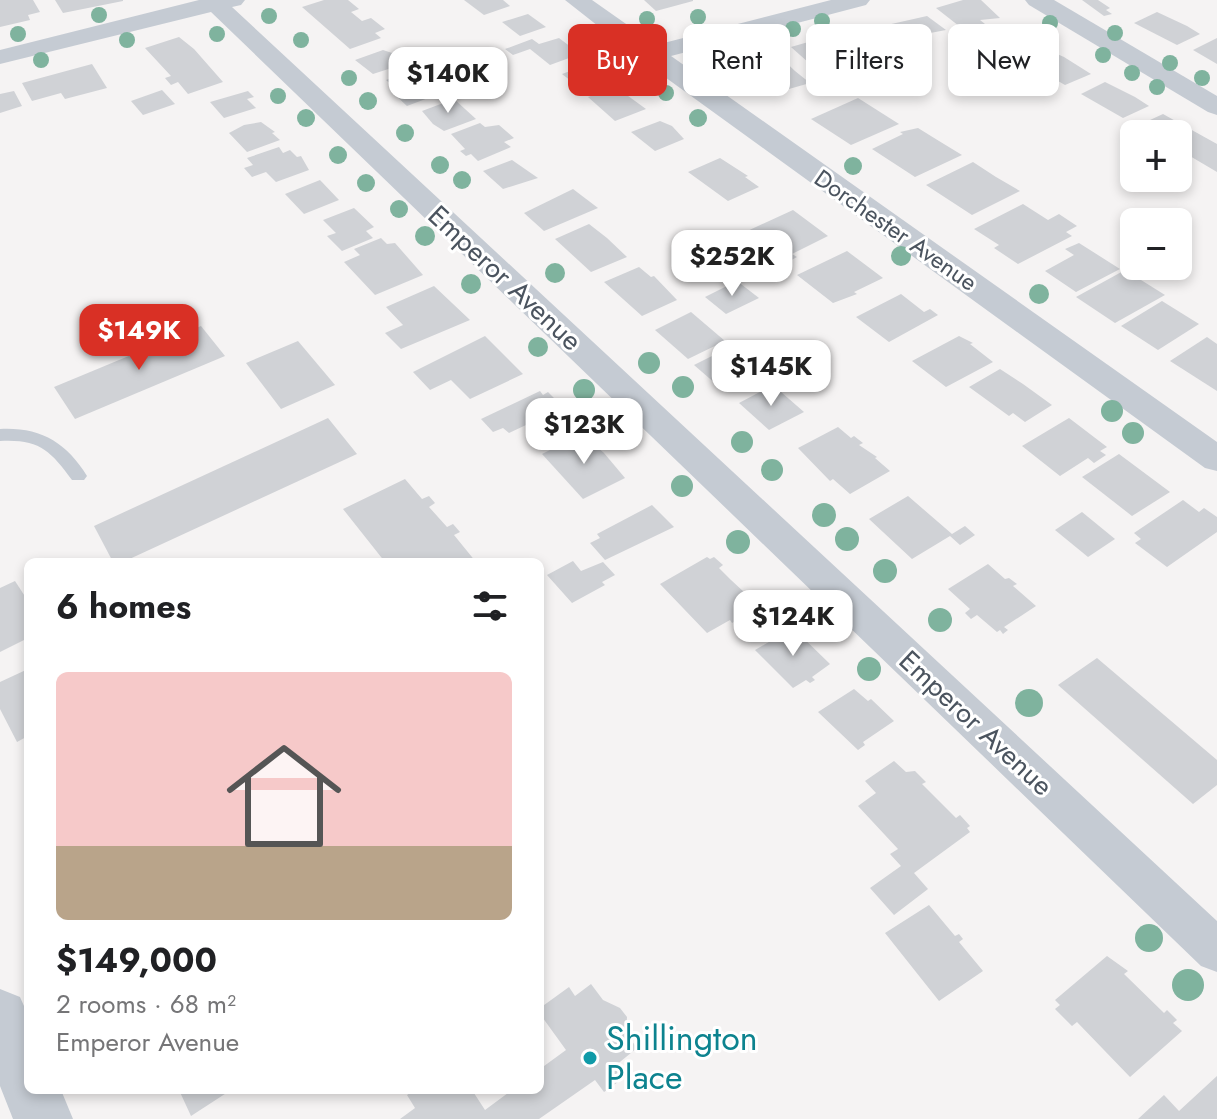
<!DOCTYPE html>
<html lang="en">
<head>
<meta charset="utf-8">
<style>
  body { margin:0; font-family:Jost,sans-serif; background:#f6f6f6; color:#202124; height:100vh; display:flex; flex-direction:column; font-size:30px; white-space:nowrap }
  * { box-sizing:border-box; margin:0 }
  p { font-size:26px; color:#757577 }
  .icon { flex:none; width:44px; height:44px; fill:none; stroke:currentColor; stroke-width:2; stroke-linecap:round; stroke-linejoin:round }
  .map { position:relative; flex:1; overflow:hidden }
  .sheet { position:absolute; left:24px; top:558px; width:520px; height:536px; display:flex; flex-direction:column; background:#fff; border-radius:12px; box-shadow:0 4px 12px #0003 }
  .sheet>* { flex:none }
  .top-card { position:absolute; left:568px; top:24px; width:528px; height:72px; display:flex; gap:16px }
  .fabs { position:absolute; left:1120px; top:120px; display:grid; gap:16px }
  .fabs a { display:grid; place-items:center; width:72px; height:72px; border-radius:12px; background:#fff; box-shadow:0 4px 12px #0003; font-size:40px }
  .price { position:absolute; translate:-50% -68px; padding:0 18px; border-radius:16px; background:#fff; color:#222; font-size:26px; line-height:52px; filter:drop-shadow(0 2px 4px #0008) }
  .price::after { content:''; position:absolute; left:50%; top:48px; width:24px; height:18px; margin-left:-12px; background:inherit; clip-path:polygon(0 0,100% 0,50% 100%) }
  .price.on { background:#d93025; color:#fff }
  ul { padding:0; list-style:none }
  li { display:grid; align-content:center; gap:16px; height:424px; padding:0 32px }
  li+li { border-top:2px solid #e0e0e0 }
  li span { display:grid; place-items:center; height:248px; border-radius:12px; color:#555 }
  li>.icon { margin-inline-start:auto }
  span .icon { width:144px; height:144px; fill:#fffc; stroke-width:1 }
  li b { font-size:34px }
  h2 { display:flex; justify-content:space-between; align-items:center; height:96px; padding:0 32px; font-size:34px }
  .chip { padding:0 28px; border-radius:12px; background:#fff; box-shadow:0 4px 12px #0003; font-size:28px; line-height:72px }
  .chip.on { background:#d93025; color:#fff }
  .map>svg:first-child { display:block }
  .building { fill:#d0d2d6 }
  .lines { fill:none; stroke-linecap:round; stroke-linejoin:round }
  .service { fill:#c5cbd3; fill-rule:evenodd }
  .minor { fill:#c5cbd3; fill-rule:evenodd }
  .tertiary { fill:#c5cbd3; fill-rule:evenodd }
  .tree { fill:#7fb39e }
  .culture-dot { fill:#0f9aa8; stroke:#fff; stroke-width:3 }
  .labels { text-anchor:middle; dominant-baseline:central; stroke-width:6; stroke-linejoin:round; paint-order:stroke }
  .far-street-label { font-size:24px; fill:#4b545f; stroke:#fff }
  .street-label { font-size:28px; fill:#4b545f; stroke:#fff }
  .near-culture-label { font-size:34px; fill:#0d838f; stroke:#fff; text-anchor:start }
</style>
</head>
<body>
<div class="map">
<svg width="1217" height="1119" viewBox="0 0 1217 1119">
  <rect width="100%" height="100%" fill="#f5f3f3"/>
  <g class="building">
    <polygon points="0,0 33,0 40,12 28,15 30,20 0,27"/>
    <polygon points="55,0 123,0 123,1 63,13"/>
    <polygon points="324,0 348,0 359,9 351,12 362,21 371,18 385,29 375,33 381,38 350,49 302,7"/>
    <polygon points="464,0 503,0 510,6 484,15"/>
    <polygon points="644,0 693,0 693,1 656,11"/>
    <polygon points="963,0 981,0 1000,18 980,20 985,24 969,29 959,26 936,8"/>
    <polygon points="1082,0 1098,0 1110,8 1106,10 1112,14 1104,16"/>
    <polygon points="1157,12 1187,26 1200,34 1177,45 1134,23"/>
    <polygon points="528,14 546,27 520,36 502,22"/>
    <polygon points="927,16 946,30 904,38 887,25"/>
    <polygon points="870,25 889,40 858,49 839,34"/>
    <polygon points="179,37 194,49 223,82 188,94 178,82 171,85 165,78 171,76 145,48"/>
    <polygon points="559,38 580,54 550,65 530,49 513,55 505,49 532,39 539,44"/>
    <polygon points="822,38 840,54 809,63 791,47"/>
    <polygon points="1217,38 1217,64 1193,50"/>
    <polygon points="406,48 419,59 373,74 355,60 383,50 392,53"/>
    <polygon points="1048,50 1064,57 1091,74 1065,85 1023,61"/>
    <polygon points="777,54 795,71 810,83 775,93 742,64"/>
    <polygon points="592,63 615,81 585,92 562,74"/>
    <polygon points="92,64 107,88 65,99 61,93 32,101 22,83"/>
    <polygon points="428,64 440,73 428,78 444,92 407,106 392,92 398,90 386,80"/>
    <polygon points="1105,82 1135,97 1149,106 1123,118 1081,94"/>
    <polygon points="614,87 624,93 646,109 615,121 588,97"/>
    <polygon points="162,90 175,104 143,115 131,101"/>
    <polygon points="14,91 22,106 0,113 0,94"/>
    <polygon points="248,91 254,97 247,99 256,108 224,118 210,102"/>
    <polygon points="858,98 899,124 851,145 811,119"/>
    <polygon points="454,99 476,119 444,131 433,124 422,111"/>
    <polygon points="1163,114 1217,144 1217,172 1178,149 1178,134 1151,134 1137,126"/>
    <polygon points="660,121 672,126 684,139 655,151 631,132"/>
    <polygon points="261,122 275,132 272,133 280,140 247,152 229,133 244,125"/>
    <polygon points="480,123 485,127 499,125 514,138 504,142 511,147 478,161 471,154 466,156 460,151 465,149 451,134"/>
    <polygon points="918,128 939,141 962,155 915,177 872,149 903,134 900,132"/>
    <polygon points="279,147 283,153 290,150 297,157 301,156 309,170 276,182 266,172 252,177 244,168 253,165 247,158"/>
    <polygon points="720,158 748,176 745,177 759,187 728,201 688,172"/>
    <polygon points="512,160 538,178 503,189 483,171"/>
    <polygon points="973,162 996,177 1020,191 972,215 926,185"/>
    <polygon points="320,180 339,200 304,214 285,194"/>
    <polygon points="573,189 598,208 544,231 524,213"/>
    <polygon points="1023,204 1048,220 1059,214 1077,226 1066,232 1072,236 1018,264 994,248 999,245 974,229"/>
    <polygon points="354,208 374,227 366,231 373,238 342,251 327,236 336,233 323,220"/>
    <polygon points="793,210 828,236 792,254 797,257 786,263 781,259 777,260 743,233"/>
    <polygon points="589,224 607,238 627,257 591,272 555,239"/>
    <polygon points="381,238 387,244 395,243 423,275 375,295 344,262 360,255 354,249"/>
    <polygon points="1079,243 1120,269 1076,292 1045,271 1074,255 1065,249"/>
    <polygon points="847,251 883,278 854,292 857,294 833,303 797,275"/>
    <polygon points="639,267 651,277 654,276 677,300 642,316 604,282"/>
    <polygon points="1125,270 1165,295 1115,323 1076,297"/>
    <polygon points="737,281 759,298 726,314 705,297"/>
    <polygon points="434,286 470,320 401,349 385,333 403,325 386,307"/>
    <polygon points="901,294 924,312 930,309 938,315 889,342 856,317"/>
    <polygon points="1162,301 1199,324 1158,350 1121,326"/>
    <polygon points="691,312 725,341 688,359 655,330"/>
    <polygon points="201,326 225,356 75,419 54,387"/>
    <polygon points="485,336 523,374 470,399 451,380 430,390 413,372"/>
    <polygon points="959,336 973,343 970,344 993,362 946,387 912,361"/>
    <polygon points="1207,337 1217,344 1217,391 1170,361"/>
    <polygon points="298,341 335,385 281,409 246,363"/>
    <polygon points="728,348 757,373 724,391 694,365"/>
    <polygon points="1000,369 1023,384 1052,405 1025,422 1013,413 1009,416 969,387"/>
    <polygon points="773,385 804,412 769,430 739,403"/>
    <polygon points="540,391 543,395 548,392 554,398 549,401 558,410 509,433 503,428 493,432 481,419"/>
    <polygon points="328,418 357,454 123,562 113,562 94,526"/>
    <polygon points="1069,418 1107,447 1100,451 1106,455 1094,463 1088,458 1060,476 1022,446"/>
    <polygon points="838,427 851,438 854,436 863,443 859,445 877,457 875,458 890,471 850,494 833,479 830,481 798,448"/>
    <polygon points="582,434 604,453 625,478 583,499 542,454"/>
    <polygon points="1119,454 1170,492 1132,516 1082,477"/>
    <polygon points="405,479 422,499 429,496 435,503 429,507 447,527 453,524 460,532 454,535 476,562 385,562 343,509"/>
    <polygon points="908,496 952,534 965,526 975,535 960,545 950,536 912,559 869,519"/>
    <polygon points="1183,500 1199,512 1204,508 1217,517 1217,532 1167,567 1135,543 1141,539 1134,533"/>
    <polygon points="652,505 674,527 605,560 590,543 600,538 597,534"/>
    <polygon points="1082,512 1115,539 1088,557 1055,530"/>
    <polygon points="707,557 710,559 714,557 723,565 719,568 731,580 745,593 749,591 757,600 753,602 756,604 737,616 740,618 732,623 730,620 707,633 660,584"/>
    <polygon points="573,561 581,571 603,562 615,575 602,582 605,585 572,603 547,575"/>
    <polygon points="988,564 1005,579 1009,578 1017,584 1013,586 1036,606 1004,627 1008,630 1003,634 1000,630 997,632 977,615 971,619 965,613 970,609 948,589"/>
    <polygon points="15,581 28,601 28,638 0,652 0,588"/>
    <polygon points="793,628 830,664 812,677 815,680 810,683 806,680 793,688 755,650"/>
    <polygon points="1097,658 1217,760 1217,785 1193,804 1058,685"/>
    <polygon points="28,669 28,736 17,742 0,709 0,682"/>
    <polygon points="854,689 868,701 871,699 894,721 863,742 865,745 858,750 818,712"/>
    <polygon points="894,761 906,772 915,771 926,782 922,784 956,818 960,815 970,826 967,828 970,832 914,873 928,889 894,915 870,888 901,866 890,854 898,849 858,806 876,793 865,781"/>
    <polygon points="929,905 955,936 959,934 963,939 959,942 983,971 939,1001 885,933"/>
    <polygon points="1107,956 1128,971 1124,974 1164,1013 1167,1010 1177,1020 1173,1023 1182,1031 1130,1077 1077,1022 1072,1026 1055,1009 1060,1005 1055,1000"/>
    <polygon points="591,984 603,1000 620,1008 627,1017 626,1033 637,1048 615,1066 625,1077 604,1092 595,1080 539,1119 400,1119 415,1108 407,1095 414,1090 472,1090 485,1110 512,1090 540,1090 540,1069 566,1050 540,1014 540,1008 569,987 575,996"/>
    <polygon points="1217,1076 1217,1119 1138,1119 1164,1095 1179,1111"/>
    <polygon points="179,1090 231,1090 191,1116"/>
  </g>
  <g class="lines">
    <path class="service" d="M0 429C40 427 66 442 87 476L84 480H72C50 450 39 439 0 441Z"/>
    <g class="minor">
      <polygon points="199,0 245,0 241,5 232,7 1217,921 1217,972 1201,966 211,12 0,64 0,50"/>
      <polygon points="565,0 592,0 656,45 831,0 870,0 866,5 671,56 1217,442 1217,471 1205,468 640,59"/>
      <polygon points="1025,0 1054,0 1217,96 1217,115 1208,112 1029,5"/>
    </g>
    <polygon class="tertiary" points="0,989 20,997 28,1015 28,1090 61,1090 73,1119 13,1119 0,1086"/>
  </g>
  <g class="tree">
    <circle cx="99" cy="15" r="8"/>
    <circle cx="269" cy="16" r="8"/>
    <circle cx="698" cy="17" r="8"/>
    <circle cx="647" cy="19" r="8"/>
    <circle cx="822" cy="21" r="8"/>
    <circle cx="1050" cy="23" r="8"/>
    <circle cx="793" cy="29" r="8"/>
    <circle cx="1115" cy="33" r="8"/>
    <circle cx="18" cy="34" r="8"/>
    <circle cx="217" cy="34" r="8"/>
    <circle cx="127" cy="40" r="8"/>
    <circle cx="301" cy="40" r="8"/>
    <circle cx="750" cy="41" r="8"/>
    <circle cx="719" cy="48" r="8"/>
    <circle cx="1103" cy="55" r="8"/>
    <circle cx="41" cy="60" r="8"/>
    <circle cx="1170" cy="63" r="8"/>
    <circle cx="636" cy="68" r="8"/>
    <circle cx="1132" cy="73" r="8"/>
    <circle cx="349" cy="78" r="8"/>
    <circle cx="1202" cy="78" r="8"/>
    <circle cx="1157" cy="87" r="8"/>
    <circle cx="666" cy="93" r="8"/>
    <circle cx="278" cy="96" r="8"/>
    <circle cx="368" cy="101" r="9"/>
    <circle cx="306" cy="118" r="9"/>
    <circle cx="698" cy="118" r="9"/>
    <circle cx="405" cy="133" r="9"/>
    <circle cx="338" cy="155" r="9"/>
    <circle cx="440" cy="165" r="9"/>
    <circle cx="853" cy="166" r="9"/>
    <circle cx="462" cy="180" r="9"/>
    <circle cx="366" cy="183" r="9"/>
    <circle cx="399" cy="209" r="9"/>
    <circle cx="425" cy="236" r="10"/>
    <circle cx="901" cy="256" r="10"/>
    <circle cx="555" cy="273" r="10"/>
    <circle cx="471" cy="284" r="10"/>
    <circle cx="1039" cy="294" r="10"/>
    <circle cx="538" cy="347" r="10"/>
    <circle cx="649" cy="363" r="11"/>
    <circle cx="683" cy="387" r="11"/>
    <circle cx="584" cy="390" r="11"/>
    <circle cx="1112" cy="411" r="11"/>
    <circle cx="617" cy="426" r="11"/>
    <circle cx="1133" cy="433" r="11"/>
    <circle cx="742" cy="442" r="11"/>
    <circle cx="772" cy="470" r="11"/>
    <circle cx="682" cy="486" r="11"/>
    <circle cx="824" cy="515" r="12"/>
    <circle cx="847" cy="539" r="12"/>
    <circle cx="738" cy="542" r="12"/>
    <circle cx="885" cy="571" r="12"/>
    <circle cx="940" cy="620" r="12"/>
    <circle cx="827" cy="630" r="12"/>
    <circle cx="869" cy="669" r="12"/>
    <circle cx="1029" cy="703" r="14"/>
    <circle cx="1149" cy="938" r="14"/>
    <circle cx="1188" cy="985" r="16"/>
  </g>
  <circle class="culture-dot" cx="590" cy="1058" r="8"/>
  <g class="labels">
    <g class="far-street-label">
      <text transform="translate(896 230) rotate(35)">Dorchester Avenue</text>
    </g>
    <g class="street-label">
      <text transform="translate(505 278) rotate(43)">Emperor Avenue</text>
      <text transform="translate(976 723) rotate(43)">Emperor Avenue</text>
    </g>
    <g class="near-culture-label">
      <text x="606" y="1038">Shillington<tspan x="606" dy="39">Place</tspan></text>
    </g>
  </g>
</svg>
<div class="fabs">
<a>+</a>
<a>−</a>
</div>
<b class="price" style="left:448px;top:115px">$140K</b>
<b class="price" style="left:732px;top:298px">$252K</b>
<b class="price on" style="left:139px;top:372px">$149K</b>
<b class="price" style="left:771px;top:408px">$145K</b>
<b class="price" style="left:584px;top:466px">$123K</b>
<b class="price" style="left:793px;top:658px">$124K</b>
<div class="top-card">
<a class="chip on">Buy</a>
<a class="chip">Rent</a>
<a class="chip">Filters</a>
<a class="chip">New</a>
</div>
<section class="sheet">
<h2>6 homes<svg class="icon" aria-label="filters" viewBox="0 0 24 24"><path d="M4 7h16M4 17h16"/><circle cx="9" cy="7" r="2"/><circle cx="15" cy="17" r="2"/></svg></h2>
<ul>
<li><span style="background:linear-gradient(#f6c9c9 70%,#b9a48a 0)"><svg class="icon" aria-label="home" viewBox="0 0 24 24"><path d="M3 11l9-7 9 7M6 9v11h12V9"/></svg></span><div><b>$149,000</b><p>2 rooms · 68 m²</p><p>Emperor Avenue</p></div></li>
</ul>
</section>
</div>
</body>
</html>
